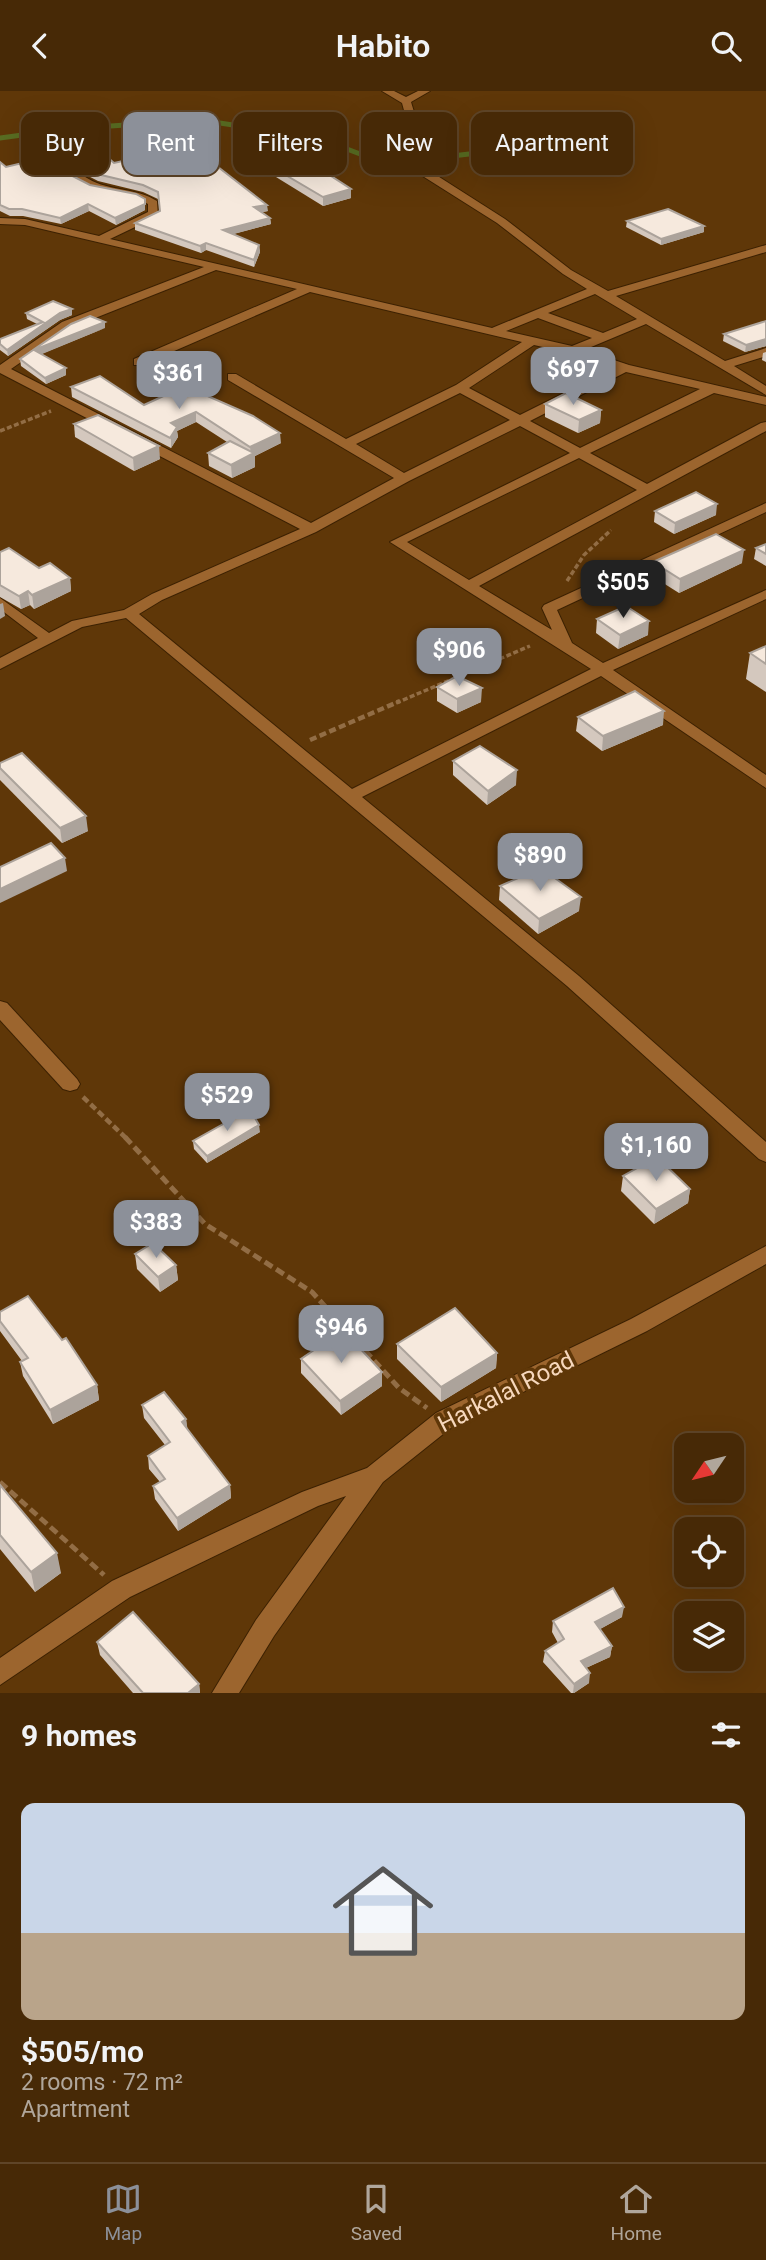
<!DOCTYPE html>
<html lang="en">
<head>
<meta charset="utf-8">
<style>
  body { margin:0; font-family:Roboto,sans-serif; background:#4e3110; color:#f1f3f6; height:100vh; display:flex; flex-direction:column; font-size:26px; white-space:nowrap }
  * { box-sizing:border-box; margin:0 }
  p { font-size:23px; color:#b0a69b }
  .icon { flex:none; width:38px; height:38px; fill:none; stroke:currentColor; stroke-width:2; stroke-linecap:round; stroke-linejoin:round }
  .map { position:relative; height:1602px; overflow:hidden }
  .sheet { display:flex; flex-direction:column; background:#472906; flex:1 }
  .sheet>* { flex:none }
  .hud { position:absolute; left:21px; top:21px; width:724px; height:63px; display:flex; gap:14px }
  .needle { width:46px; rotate:235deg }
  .controls { position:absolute; left:674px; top:1342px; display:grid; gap:14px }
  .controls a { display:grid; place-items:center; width:70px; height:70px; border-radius:14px; background:#472906; box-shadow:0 7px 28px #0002,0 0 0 2px #5f4528; font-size:35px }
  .price { position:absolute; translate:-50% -60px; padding:0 16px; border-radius:14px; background:#8c9099; color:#fff; font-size:23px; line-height:46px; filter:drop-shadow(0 2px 4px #0008) }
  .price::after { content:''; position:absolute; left:50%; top:42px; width:21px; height:16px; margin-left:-10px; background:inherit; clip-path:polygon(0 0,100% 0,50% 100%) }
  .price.active { background:#222; color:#fff }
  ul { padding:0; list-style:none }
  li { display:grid; align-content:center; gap:14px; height:371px; padding:0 21px }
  li span { display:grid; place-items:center; height:217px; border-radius:14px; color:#555 }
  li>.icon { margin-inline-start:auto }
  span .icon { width:126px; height:126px; fill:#fffc; stroke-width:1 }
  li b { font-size:30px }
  h2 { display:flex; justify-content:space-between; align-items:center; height:84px; padding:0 21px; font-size:30px }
  .chip { padding:0 24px; border-radius:14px; background:#472906; box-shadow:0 7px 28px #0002,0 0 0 2px #5f4528; font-size:24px; line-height:63px }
  .chip.active { background:#8c9099; color:#fff }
  header { display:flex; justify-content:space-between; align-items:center; height:91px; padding:0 21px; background:#472906; font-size:32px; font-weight:600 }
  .dock { display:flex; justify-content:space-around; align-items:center; height:98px; border-top:2px solid #5f4528; background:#472906; font-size:19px; color:#b0a69b }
  .dock a { display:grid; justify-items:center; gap:4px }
  .dock .active { color:#8c9099 }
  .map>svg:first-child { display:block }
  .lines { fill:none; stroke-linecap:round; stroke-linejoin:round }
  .stream { stroke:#596d22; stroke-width:5 }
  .minor-casing { stroke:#3c2102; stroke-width:2 }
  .path-far2 { stroke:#926d45; stroke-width:3.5; stroke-dasharray:5 2.5; stroke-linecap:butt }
  .path-far1 { stroke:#926d45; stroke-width:4.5; stroke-dasharray:7 3.5; stroke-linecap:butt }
  .path { stroke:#926d45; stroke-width:5; stroke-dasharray:9 4.5; stroke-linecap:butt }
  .minor { fill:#9c652e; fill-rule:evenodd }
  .wall { fill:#d4c8be }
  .shaded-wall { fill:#aca39b }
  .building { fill:#f6e9dd; stroke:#aca39b; stroke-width:2 }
  .labels { text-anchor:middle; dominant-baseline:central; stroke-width:7; stroke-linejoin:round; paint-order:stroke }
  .near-street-label { font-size:24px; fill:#f6d7bc; stroke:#5f3708 }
</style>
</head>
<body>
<header><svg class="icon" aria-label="back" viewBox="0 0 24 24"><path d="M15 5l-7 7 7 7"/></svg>Habito<svg class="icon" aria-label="search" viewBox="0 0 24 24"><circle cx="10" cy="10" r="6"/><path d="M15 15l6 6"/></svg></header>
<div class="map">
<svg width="766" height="1602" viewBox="0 0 766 1602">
  <rect width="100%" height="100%" fill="#5f3708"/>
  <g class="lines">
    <polyline class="stream" points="0,47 66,38 200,29 318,47 368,66 426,68 495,60"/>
    <g class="minor-casing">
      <g id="minor">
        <path d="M382 0H394L406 6 418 0H430L411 11 418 34 406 54 411 68 505 128 571 179 608 200 766 154V161L616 205 725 270 766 257V265L734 275 766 295V304L646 233 584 259 629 274 766 306V314L714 302 590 362 647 393 761 332 766 331V340L479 495 552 539 542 517 544 514 766 412V421L557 519 572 552 603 572 766 499V508L613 579 766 684V697L601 585 362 706 579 885 766 1051V1071L759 1068 567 895 126 527 82 536 0 578V567L38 547 0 518V507L49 542 72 530 124 519 152 503 300 438 0 282V274L62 231 204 176 25 134 0 133V127L25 128 99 145 148 121V113L137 107 92 98 55 79V75C70 74 84 87 97 92 117 100 138 98 157 110L158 125 110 148 492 237 587 198 563 183 497 132 402 72 396 54 408 34 402 12ZM216 179 297 198 134 268V274H142L310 201 522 251 456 294 346 348 236 283H228V289L394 387 311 432 11 278 70 237ZM595 203 637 228 603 242 548 222ZM538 227 592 247 572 255 506 240ZM534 254 569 262 614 277 520 324 469 297ZM626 281 700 298 580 357 530 330ZM460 302 510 329 404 382 356 353ZM520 335 570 362 390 451 591 578 352 698 139 523 162 509 316 441 409 390ZM579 367 637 399 469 489 407 451Z"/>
        <polygon points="0,910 7,912 77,988 80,993 77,998 70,1000 63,998 0,929"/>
        <polygon points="766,1155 766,1173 647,1240 452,1336 383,1391 274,1545 239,1602 212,1602 256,1529 346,1405 318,1415 130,1506 0,1594 0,1567 112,1490 302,1401 367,1377 436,1322 631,1228"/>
      </g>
    </g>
    <g class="path-far2">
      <polyline points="0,340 51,320"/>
      <polyline points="567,490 584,464 611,439"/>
      <polyline points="396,612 530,555"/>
    </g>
    <g class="path-far1">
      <polyline points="310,649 400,610"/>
      <polyline points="83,1006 127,1048"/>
    </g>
    <g class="path">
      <polyline points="125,1046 205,1133 312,1201 399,1297 427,1317"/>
      <polyline points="0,1391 104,1484"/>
    </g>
    <use href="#minor" class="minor"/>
  </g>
  <g class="wall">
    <polygon points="77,59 114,72 268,120 262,121 270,127 271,133 233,143 259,154 260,161 254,176 206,159 201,162 135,139 135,132 160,120 158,108 143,101 98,90 67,74 53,73 53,75 90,94 145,108 145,119 116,134 89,120 61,133 23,125 10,125 0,120 0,71 6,76"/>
    <polygon points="262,70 351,107 323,115 263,78"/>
    <polygon points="627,130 704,141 661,154 626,136"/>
    <polygon points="72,218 72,224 60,229 8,265 0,259 0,248 37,233 27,228 26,222"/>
    <polygon points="766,230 766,255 745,261 723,250 724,243"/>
    <polygon points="105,237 41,263 66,277 66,284 46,293 21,275 20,268"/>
    <polygon points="766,261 766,271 762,269 763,262"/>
    <polygon points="185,295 281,352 255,365 255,376 232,387 209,375 208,362 227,351 196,331 177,340 178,346 171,357 72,306 71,296 144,314"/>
    <polygon points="545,313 601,319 600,332 578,342 545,326"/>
    <polygon points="74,333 160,368 134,380 75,346"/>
    <polygon points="655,420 716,424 674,443 654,431"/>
    <polygon points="766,453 766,475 754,468 756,457"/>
    <polygon points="0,461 39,477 70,487 71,500 34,518 30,514 21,518 0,506"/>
    <polygon points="653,471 742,472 679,502 652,485"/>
    <polygon points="597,528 648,544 618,558 596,542"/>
    <polygon points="766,555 766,601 746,588 750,562"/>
    <polygon points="437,596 481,611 457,622 437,610"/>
    <polygon points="578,626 663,634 602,660 576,640"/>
    <polygon points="453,670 516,694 487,714 453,684"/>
    <polygon points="0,672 88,740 62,752 0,689"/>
    <polygon points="500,795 579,820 538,843 499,809"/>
    <polygon points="260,1041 207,1072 194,1058 193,1050"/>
    <polygon points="623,1085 690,1098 688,1112 654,1133 621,1100"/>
    <polygon points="135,1163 176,1174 178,1189 160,1201 137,1178"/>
    <polygon points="0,1221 97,1294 99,1309 53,1333 23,1285 20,1271 22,1270 0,1240"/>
    <polygon points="397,1253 497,1262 496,1277 441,1311 397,1268"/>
    <polygon points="301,1268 382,1295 341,1324 301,1282"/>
    <polygon points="142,1314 186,1328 187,1338 230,1394 231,1407 178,1440 155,1408 153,1395 160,1391 149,1378 148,1365 165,1354 144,1327"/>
    <polygon points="0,1394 61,1482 35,1501 0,1458"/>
    <polygon points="622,1526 600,1538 612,1555 610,1566 586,1577 589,1592 574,1602 571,1602 543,1571 545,1560 558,1552 552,1541 553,1530"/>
    <polygon points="97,1551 199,1593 200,1602 133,1602 100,1564"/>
  </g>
  <g class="shaded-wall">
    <polygon points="351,98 351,107 323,115 323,106"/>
    <polygon points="88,113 89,120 61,133 60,127"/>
    <polygon points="145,113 145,119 116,134 115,127"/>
    <polygon points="267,114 268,120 254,123 254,116"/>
    <polygon points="270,127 271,133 223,146 223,139"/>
    <polygon points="704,135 704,141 661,154 661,148"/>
    <polygon points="206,152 206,159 201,162 200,155"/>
    <polygon points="259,154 260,161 254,176 254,169"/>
    <polygon points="72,218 72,224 60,229 8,265 7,259 60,222"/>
    <polygon points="105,231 105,237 35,266 34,259"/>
    <polygon points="766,248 766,255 745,261 746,254"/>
    <polygon points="66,277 66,284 46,293 45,287"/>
    <polygon points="601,319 600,332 578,342 579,329"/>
    <polygon points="196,321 196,331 177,340 178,346 171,357 171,332"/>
    <polygon points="280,342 281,352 255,365 255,376 232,387 231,374 251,364 250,356"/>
    <polygon points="159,355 160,368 134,380 133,367"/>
    <polygon points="717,413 716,424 674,443 675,432"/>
    <polygon points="744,459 742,472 679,502 680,488"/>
    <polygon points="70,487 71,500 34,518 32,504"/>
    <polygon points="28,500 30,514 21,518 19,505"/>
    <polygon points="3,512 5,525 0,528 0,513"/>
    <polygon points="649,530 648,544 618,558 620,544"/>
    <polygon points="482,597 481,611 457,622 457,608"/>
    <polygon points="664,620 663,634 602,660 603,645"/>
    <polygon points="517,679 516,694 487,714 488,700"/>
    <polygon points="86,725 88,740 62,752 60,737"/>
    <polygon points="65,767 67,780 0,812 0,798"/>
    <polygon points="581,806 579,820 538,843 539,828"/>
    <polygon points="259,1034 260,1041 207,1072 207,1065"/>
    <polygon points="690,1098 688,1112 654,1133 656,1118"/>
    <polygon points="176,1174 178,1189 160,1201 158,1186"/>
    <polygon points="497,1262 496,1277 441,1311 441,1296"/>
    <polygon points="382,1281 382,1295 341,1324 340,1310"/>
    <polygon points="97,1294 99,1309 53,1333 50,1319"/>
    <polygon points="186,1328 188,1341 182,1331"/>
    <polygon points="230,1394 231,1407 178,1440 177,1427"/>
    <polygon points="57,1462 61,1482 35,1501 31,1481"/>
    <polygon points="624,1516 622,1526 593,1542 595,1531"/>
    <polygon points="612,1555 610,1566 579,1580 581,1570"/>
    <polygon points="590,1582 589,1592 574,1602 573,1602 574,1593"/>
    <polygon points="199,1593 200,1602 188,1602"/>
  </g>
  <g class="building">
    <polygon points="191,55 267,114 254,116 270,127 223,139 259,154 254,169 206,152 200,155 135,132 160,120 158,101 143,94 97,83 66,68 52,67 53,75 90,94 136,103 145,108 145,113 115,127 88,113 60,127 22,118 9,118 0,114 0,71 6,76 77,59 97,57 114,72"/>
    <polygon points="283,60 303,67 351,98 323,106 262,70"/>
    <polygon points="668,118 704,135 661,148 627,130"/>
    <polygon points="53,210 72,218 60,222 7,259 0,253 0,248 43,231 26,222"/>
    <polygon points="90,225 105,231 34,259 66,277 45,287 20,268 71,233"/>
    <polygon points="766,230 766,248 746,254 724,243"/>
    <polygon points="100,285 144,314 185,295 253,325 280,342 250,356 196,321 171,332 177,336 170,347 71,296"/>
    <polygon points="566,302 601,319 579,329 545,313"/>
    <polygon points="98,324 159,355 133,367 74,333"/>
    <polygon points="230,350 254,362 231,374 208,362"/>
    <polygon points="696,401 717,413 675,432 655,420"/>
    <polygon points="716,443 744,459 680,488 653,471"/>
    <polygon points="766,453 766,463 756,457"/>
    <polygon points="9,457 39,477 50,472 70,487 32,504 28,500 19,505 0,494 0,461"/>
    <polygon points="626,515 649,530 620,544 597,528"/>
    <polygon points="766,555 766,573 750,562"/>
    <polygon points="457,585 482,597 457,608 437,596"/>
    <polygon points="635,600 664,620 603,645 578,626"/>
    <polygon points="480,655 517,679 488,700 453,670"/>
    <polygon points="22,662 86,725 60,737 0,677 0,672"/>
    <polygon points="51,752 65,767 0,798 0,776"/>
    <polygon points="541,777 581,806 539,828 500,795"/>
    <polygon points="250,1018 259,1034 207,1065 193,1050"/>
    <polygon points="657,1066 690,1098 656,1118 623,1085"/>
    <polygon points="153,1152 176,1174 158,1186 135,1163"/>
    <polygon points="28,1205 62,1249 66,1247 97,1294 50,1319 20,1271 28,1267 0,1230 0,1221"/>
    <polygon points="455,1217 497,1262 441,1296 397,1253"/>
    <polygon points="343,1239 382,1281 340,1310 301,1268"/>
    <polygon points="164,1301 186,1328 182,1331 230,1394 177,1427 153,1395 165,1388 148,1365 170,1351 142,1314"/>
    <polygon points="0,1394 57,1462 31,1481 0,1444"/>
    <polygon points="613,1497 624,1516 595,1531 612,1555 581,1570 590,1582 574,1593 545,1560 564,1548 553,1530"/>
    <polygon points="133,1521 199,1593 188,1602 143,1602 97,1551"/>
  </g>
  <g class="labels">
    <g class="near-street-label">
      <text transform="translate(506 1301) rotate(-27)">Harkalal Road</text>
    </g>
  </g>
</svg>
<div class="controls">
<a><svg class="needle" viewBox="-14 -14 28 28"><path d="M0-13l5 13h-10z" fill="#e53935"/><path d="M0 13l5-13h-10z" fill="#b0a69b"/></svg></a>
<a><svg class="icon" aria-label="locate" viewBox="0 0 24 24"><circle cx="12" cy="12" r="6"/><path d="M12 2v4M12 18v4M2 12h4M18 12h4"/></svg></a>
<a><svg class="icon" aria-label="layers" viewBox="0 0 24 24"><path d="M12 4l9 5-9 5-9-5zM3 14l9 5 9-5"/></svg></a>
</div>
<b class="price" style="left:573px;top:316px">$697</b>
<b class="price" style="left:179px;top:320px">$361</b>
<b class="price active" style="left:623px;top:529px">$505</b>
<b class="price" style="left:459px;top:597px">$906</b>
<b class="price" style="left:540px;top:802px">$890</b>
<b class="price" style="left:227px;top:1042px">$529</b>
<b class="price" style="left:656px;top:1092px">$1,160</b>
<b class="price" style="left:156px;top:1169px">$383</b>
<b class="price" style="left:341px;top:1274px">$946</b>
<div class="hud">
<a class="chip">Buy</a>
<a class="chip active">Rent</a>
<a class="chip">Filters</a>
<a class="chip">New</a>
<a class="chip">Apartment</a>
</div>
</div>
<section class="sheet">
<h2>9 homes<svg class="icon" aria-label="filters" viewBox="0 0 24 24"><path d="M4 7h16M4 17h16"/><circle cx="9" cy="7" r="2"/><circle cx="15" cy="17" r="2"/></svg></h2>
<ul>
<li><span style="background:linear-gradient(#c9d6e8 60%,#b9a48a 0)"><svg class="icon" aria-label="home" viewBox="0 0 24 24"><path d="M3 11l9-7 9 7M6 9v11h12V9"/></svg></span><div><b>$505/mo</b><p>2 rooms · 72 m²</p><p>Apartment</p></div></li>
</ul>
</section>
<nav class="dock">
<a class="active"><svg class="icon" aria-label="map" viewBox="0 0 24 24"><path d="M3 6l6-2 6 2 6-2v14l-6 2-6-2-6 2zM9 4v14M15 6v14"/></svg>Map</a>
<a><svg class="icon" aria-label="saved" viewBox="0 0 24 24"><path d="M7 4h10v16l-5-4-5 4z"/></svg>Saved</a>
<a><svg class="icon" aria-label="home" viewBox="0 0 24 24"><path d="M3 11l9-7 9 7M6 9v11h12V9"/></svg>Home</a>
</nav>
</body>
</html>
